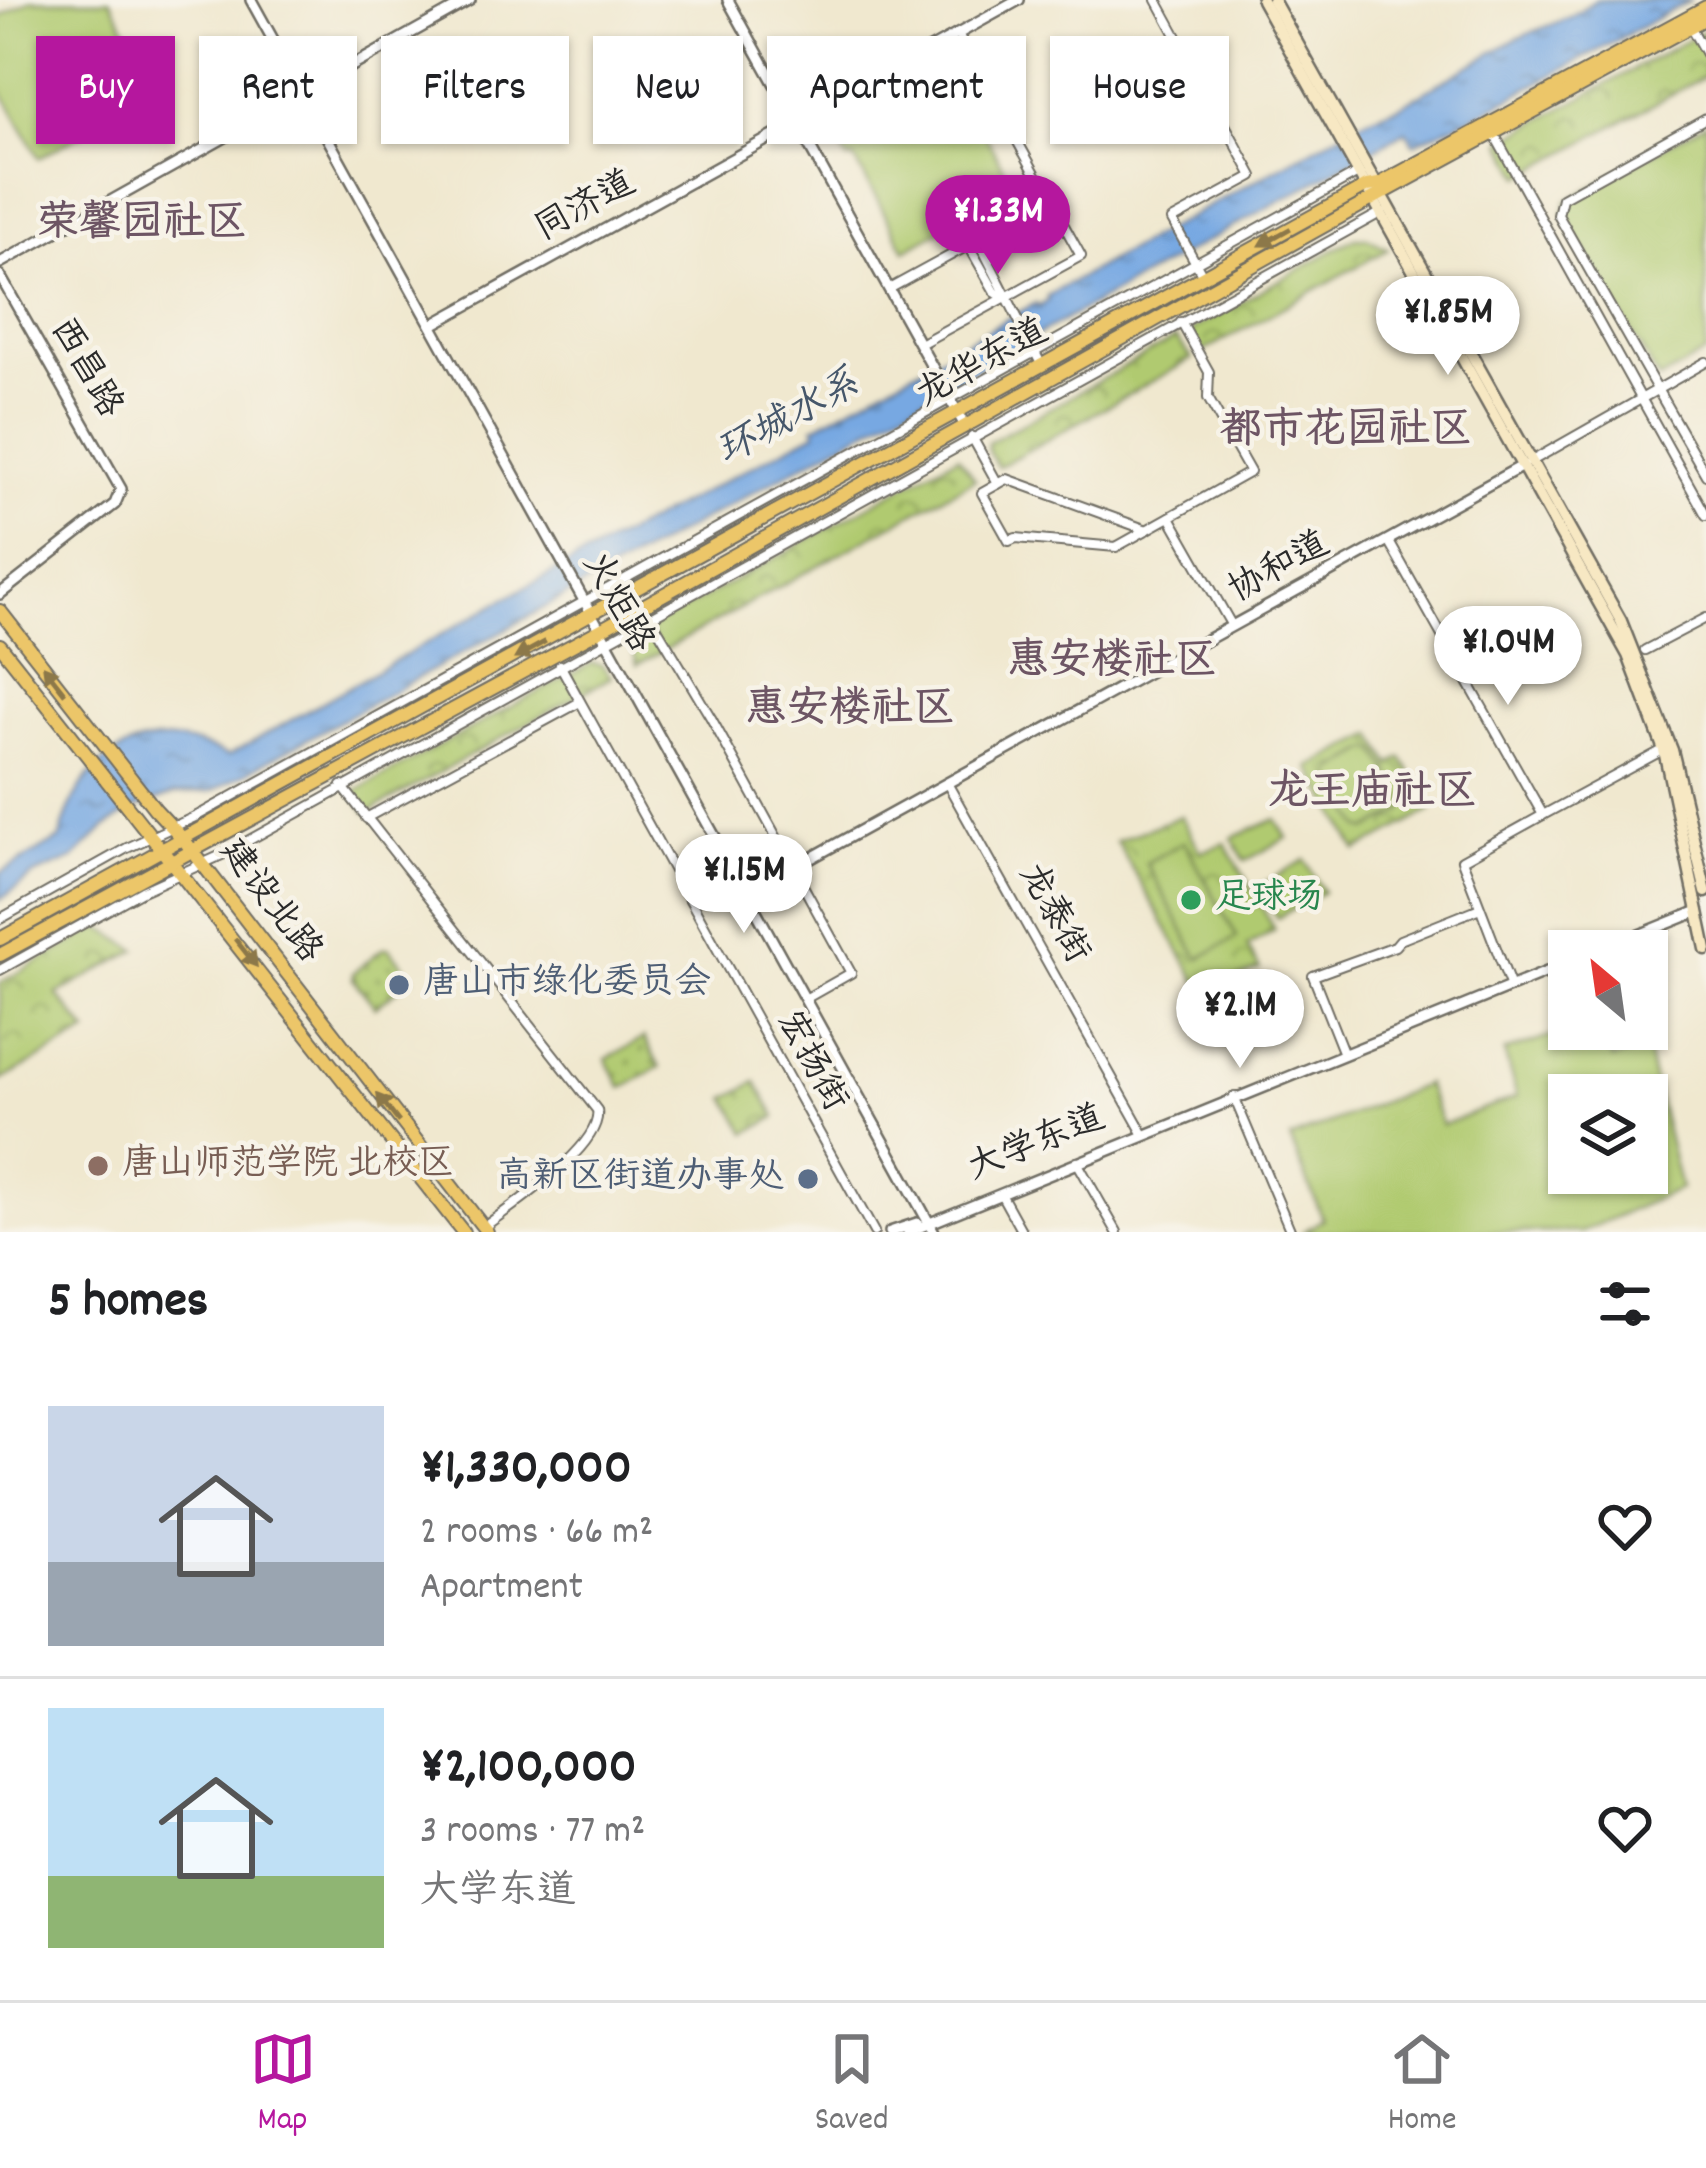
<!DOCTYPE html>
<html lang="en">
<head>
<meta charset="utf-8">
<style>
  body { margin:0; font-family:Dekko,"LXGW WenKai TC",sans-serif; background:#f2f2f2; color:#202124; height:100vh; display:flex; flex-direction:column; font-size:45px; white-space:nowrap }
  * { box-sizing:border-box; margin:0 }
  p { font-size:39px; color:#757577 }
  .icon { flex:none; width:66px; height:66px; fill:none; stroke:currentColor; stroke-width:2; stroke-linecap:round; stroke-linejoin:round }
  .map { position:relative; height:1232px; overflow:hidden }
  .panel { display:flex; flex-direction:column; background:#fff; flex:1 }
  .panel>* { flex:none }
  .guide { position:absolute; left:36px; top:36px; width:1635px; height:108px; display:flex; gap:24px }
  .needle { width:78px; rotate:331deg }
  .tools { position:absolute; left:1548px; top:930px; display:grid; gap:24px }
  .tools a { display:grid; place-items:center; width:120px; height:120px; border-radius:0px; background:#fff; box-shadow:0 3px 9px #0004; font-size:60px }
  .price { position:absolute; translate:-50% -102px; padding:0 27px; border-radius:42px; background:#fff; color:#222; font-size:39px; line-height:78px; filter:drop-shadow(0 3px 6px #0008) }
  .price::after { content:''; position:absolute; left:50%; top:72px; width:36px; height:27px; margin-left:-18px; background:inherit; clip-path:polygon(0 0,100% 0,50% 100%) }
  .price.selected { background:#b5179e; color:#fff }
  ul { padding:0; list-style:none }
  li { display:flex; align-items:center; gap:36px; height:300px; padding:0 48px }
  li+li { border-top:3px solid #e0e0e0 }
  li span { display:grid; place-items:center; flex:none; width:336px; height:240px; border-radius:0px; color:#555 }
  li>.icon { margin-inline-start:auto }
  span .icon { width:144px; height:144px; fill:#fffc; stroke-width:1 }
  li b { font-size:51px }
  h2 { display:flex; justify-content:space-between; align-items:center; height:144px; padding:0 48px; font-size:51px }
  .chip { padding:0 42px; border-radius:0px; background:#fff; box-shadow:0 3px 9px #0004; font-size:42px; line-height:108px }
  .chip.selected { background:#b5179e; color:#fff }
  .dock { display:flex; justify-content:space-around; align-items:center; height:168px; border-top:3px solid #e0e0e0; background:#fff; font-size:33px; color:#757577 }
  .dock a { display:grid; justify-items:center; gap:6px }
  .dock .selected { color:#b5179e }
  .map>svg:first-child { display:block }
  .grass { fill:url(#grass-dots); stroke:#6e7a4e; stroke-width:3 }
  .park { fill:url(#park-crowns); stroke:#6e7a4e; stroke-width:3 }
  .garden { fill:#b0ca70; stroke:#6e7a4e; stroke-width:3; fill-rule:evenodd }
  .water { fill:url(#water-ripples); stroke:#516a86; stroke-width:3 }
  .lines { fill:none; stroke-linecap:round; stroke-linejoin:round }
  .minor-casing { stroke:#706d64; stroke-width:12 }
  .tertiary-casing { stroke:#706d64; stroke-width:14 }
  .secondary-casing { stroke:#706d64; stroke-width:15 }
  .primary-casing { stroke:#706d64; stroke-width:16 }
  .minor { stroke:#fff; stroke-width:8 }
  .tertiary { stroke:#fff; stroke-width:9 }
  .secondary { stroke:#f7e8c3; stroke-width:10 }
  .primary { stroke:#ecc669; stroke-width:12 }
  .oneway { fill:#8c784a }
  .leisure-dot { fill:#2e9e5b; stroke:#f7f3e8; stroke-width:4.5 }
  .service-dot { fill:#5c6f8a; stroke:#f7f3e8; stroke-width:4.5 }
  .education-dot { fill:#8d6e63; stroke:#f7f3e8; stroke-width:4.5 }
  .labels { text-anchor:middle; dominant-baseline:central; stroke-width:9; stroke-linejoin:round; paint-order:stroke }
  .street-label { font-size:36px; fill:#2b2b2b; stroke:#f7f3e8 }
  .leisure-label { font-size:36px; fill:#27864d; stroke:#f7f3e8; text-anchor:start }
  .service-label { font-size:36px; fill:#4e5e75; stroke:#f7f3e8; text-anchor:start }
  .education-label { font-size:36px; fill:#785e54; stroke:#f7f3e8; text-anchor:start }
  .water-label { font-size:39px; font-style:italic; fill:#46576b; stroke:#f7f3e8 }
  .quarter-label { font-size:42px; font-weight:bold; fill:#6d5564; stroke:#f7f3e8 }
</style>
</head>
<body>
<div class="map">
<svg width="1706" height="1232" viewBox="0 0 1706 1232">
  <defs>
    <pattern id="grass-dots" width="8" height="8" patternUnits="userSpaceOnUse" patternTransform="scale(3)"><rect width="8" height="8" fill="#b0ca70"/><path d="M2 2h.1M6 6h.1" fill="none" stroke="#8fa45c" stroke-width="1.8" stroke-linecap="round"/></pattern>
    <pattern id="park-crowns" width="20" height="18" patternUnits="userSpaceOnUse" patternTransform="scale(3)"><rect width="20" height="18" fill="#b0ca70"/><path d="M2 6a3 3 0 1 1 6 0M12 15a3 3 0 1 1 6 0" fill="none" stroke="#8fa45c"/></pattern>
    <pattern id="water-ripples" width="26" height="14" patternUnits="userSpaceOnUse" patternTransform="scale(3)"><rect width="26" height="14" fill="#77a8e2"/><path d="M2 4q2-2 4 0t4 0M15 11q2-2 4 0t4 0" fill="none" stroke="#6289b7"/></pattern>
  </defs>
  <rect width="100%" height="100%" fill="#f7f3e8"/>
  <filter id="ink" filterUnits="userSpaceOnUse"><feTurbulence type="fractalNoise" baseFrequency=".00833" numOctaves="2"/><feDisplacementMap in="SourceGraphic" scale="24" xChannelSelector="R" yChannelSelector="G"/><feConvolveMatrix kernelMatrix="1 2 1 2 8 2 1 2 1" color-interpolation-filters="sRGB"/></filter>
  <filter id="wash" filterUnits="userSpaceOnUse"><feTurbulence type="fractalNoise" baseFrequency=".004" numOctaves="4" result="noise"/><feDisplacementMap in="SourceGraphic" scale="48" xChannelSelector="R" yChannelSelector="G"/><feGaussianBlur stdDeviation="2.7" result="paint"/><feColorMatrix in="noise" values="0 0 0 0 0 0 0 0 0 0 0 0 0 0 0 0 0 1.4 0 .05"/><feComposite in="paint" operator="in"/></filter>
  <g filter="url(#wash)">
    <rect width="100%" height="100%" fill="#f0e8cf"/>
    <g class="grass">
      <polygon points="383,948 389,948 413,978 375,1007 353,979 353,973"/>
      <polygon points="644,1038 660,1067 622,1088 606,1059"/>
    </g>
    <g class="park">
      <polygon points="1706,30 1706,75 1522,176 1502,141"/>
      <polygon points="1355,238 1367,238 1388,249 1199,354 1190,337 1193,329"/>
      <polygon points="1176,338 1192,359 998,467 988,451 988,443"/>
      <polygon points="958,456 975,479 637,665 632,646 644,631"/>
      <polygon points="592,663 602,665 611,677 367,813 352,793"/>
      <polygon points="1374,734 1390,764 1402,758 1432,810 1357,851 1310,767"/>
      <polygon points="1181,816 1201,852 1225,843 1275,930 1247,946 1260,969 1203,991 1116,841"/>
      <polygon points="100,927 137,950 57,994 88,1032 0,1081 0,983"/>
      <polygon points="756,1082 776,1117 747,1133 727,1098"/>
    </g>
    <g class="garden">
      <polygon points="31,0 110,0 160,91 39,158 0,88 0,17"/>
      <polygon points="963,72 974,93 965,99 1015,189 905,250 854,158 848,160 838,142"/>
      <polygon points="1706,123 1706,353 1659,380 1563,214 1567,201"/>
      <polygon points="1368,750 1377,750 1406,803 1403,811 1367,830 1360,827 1332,778 1334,770"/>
      <polygon points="1276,819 1287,838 1245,861 1232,838"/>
      <polygon points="1184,842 1237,937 1199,959 1146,863"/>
      <polygon points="1305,860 1323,892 1277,918 1259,886"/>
      <path d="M1574 1029H1602L1612 1059 1646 1048 1680 1189 1581 1232H1303L1323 1219 1290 1139 1426 1084 1442 1125 1517 1097 1504 1052ZM1569 1095H1647V1173H1569Z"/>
    </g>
    <path class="water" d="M1596 0H1691L1489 109 1414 143 1406 131 213 791 174 794 131 810 105 828 73 859 34 875 0 900V873L60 839C78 754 149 715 228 756L502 600 816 432 814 427 1036 303 1038 307 1048 301 1047 296 1368 118 1398 107 1518 38 1570 17Z"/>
  </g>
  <g filter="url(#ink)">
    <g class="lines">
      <g class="minor-casing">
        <g id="minor">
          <polyline points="1157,0 1253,176 1172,220 1203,276"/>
          <polyline points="1690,26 1706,54"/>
          <polyline points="1706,118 1562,198 1558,215 1706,475"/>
          <polyline points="1494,134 1706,515"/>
          <polyline points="978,240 1042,366"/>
          <polyline points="969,246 995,292 1003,297"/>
          <polyline points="889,289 1050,201"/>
          <polyline points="920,344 1081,256 958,34"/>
          <polyline points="972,437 998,484 982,493 1009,541 1016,538 1116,547 1250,472 1208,398 1209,372 1181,322"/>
          <polyline points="1530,462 1706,362"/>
          <polyline points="998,484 1007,479 1147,530"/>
          <polyline points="1170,517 1232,626"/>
          <polyline points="1388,540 1543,815 1663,750"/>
          <polyline points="650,616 711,718 851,973 805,999"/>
          <polyline points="1645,650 1706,618"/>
          <polyline points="560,665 874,1232"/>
          <polyline points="947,783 1144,1135"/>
          <path d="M342 786 597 1110C604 1146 512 1205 484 1227"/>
          <polyline points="366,818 580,702"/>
          <polyline points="0,919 127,848 197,816 1358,173"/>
          <polyline points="0,970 142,891 224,854 1382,212"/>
          <polyline points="1511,987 1462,860 1543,815"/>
          <polyline points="1344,1054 1313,976 1395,946 1400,940 1480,908"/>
          <polyline points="1234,1097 1291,1232"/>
          <polyline points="1077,1162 1117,1232"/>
          <polyline points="1001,1194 1022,1232"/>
        </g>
      </g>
      <g class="tertiary-casing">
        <g id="tertiary">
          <polyline points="251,0 934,1232"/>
          <polyline points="728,0 965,426"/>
          <polyline points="0,263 470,0"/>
          <polyline points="0,276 121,489 115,504 0,594"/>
          <polyline points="432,325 1019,0"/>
          <polyline points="746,894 1524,465"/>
          <polyline points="1600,951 1698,911"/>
          <polyline points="890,1232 917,1223"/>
          <polyline points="908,1232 1569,963"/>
        </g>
      </g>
      <g class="secondary-casing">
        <g id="secondary">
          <polyline points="1262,0 1628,655 1664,750 1706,949"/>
          <polyline points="1273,0 1621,621 1672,750 1706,892"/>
        </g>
      </g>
      <g class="primary-casing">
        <g id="primary">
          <polyline points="0,611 155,809 184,840 487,1232"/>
          <polyline points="0,645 463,1232"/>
          <polyline points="0,939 1367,186 1379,184 1706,7"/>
          <polyline points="0,955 600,630 1383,193 1706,18"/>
        </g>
      </g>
      <use href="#minor" class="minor"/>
      <use href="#tertiary" class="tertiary"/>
      <use href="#secondary" class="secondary"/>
      <use href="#primary" class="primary"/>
    </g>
    <defs><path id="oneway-solid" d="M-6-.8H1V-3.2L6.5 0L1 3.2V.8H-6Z" transform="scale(3)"/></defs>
    <g class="oneway">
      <use href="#oneway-solid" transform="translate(1275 237) rotate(151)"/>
      <use href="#oneway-solid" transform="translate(530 650) rotate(151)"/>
      <use href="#oneway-solid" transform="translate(54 679) rotate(-128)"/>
      <use href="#oneway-solid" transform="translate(246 953) rotate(52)"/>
      <use href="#oneway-solid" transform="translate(388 1108) rotate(-128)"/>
    </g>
  </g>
  <circle class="leisure-dot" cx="1191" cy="900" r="12"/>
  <g class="service-dot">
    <circle cx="399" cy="985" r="12"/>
    <circle cx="808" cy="1179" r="12"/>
  </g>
  <circle class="education-dot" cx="98" cy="1166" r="12"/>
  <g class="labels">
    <g class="street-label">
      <text transform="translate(586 208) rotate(-29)">同济道</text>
      <text transform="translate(983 365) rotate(-29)">龙华东道</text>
      <text transform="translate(84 369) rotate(60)">西昌路</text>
      <text transform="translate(1280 569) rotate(-29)">协和道</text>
      <text transform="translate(616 603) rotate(61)">火炬路</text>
      <text transform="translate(269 902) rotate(53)">建设北路</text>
      <text transform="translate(1052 914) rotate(61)">龙泰街</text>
      <text transform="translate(810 1062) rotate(61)">宏扬街</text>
      <text transform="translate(1037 1145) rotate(-22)">大学东道</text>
    </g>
    <g class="leisure-label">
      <text x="1215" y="900">足球场</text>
    </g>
    <g class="service-label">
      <text x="423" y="985">唐山市绿化委员会</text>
      <text x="784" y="1179" text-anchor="end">高新区街道办事处</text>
    </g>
    <g class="education-label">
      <text x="122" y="1166">唐山师范学院 北校区</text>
    </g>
    <g class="water-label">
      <text transform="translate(790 420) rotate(-29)">环城水系</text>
    </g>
    <g class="quarter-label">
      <text x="142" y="226">荣馨园社区</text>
      <text x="1346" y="433">都市花园社区</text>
      <text x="1112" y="664">惠安楼社区</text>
      <text x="850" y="712">惠安楼社区</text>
      <text x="1372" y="795">龙王庙社区</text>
    </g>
  </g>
</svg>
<div class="tools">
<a><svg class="needle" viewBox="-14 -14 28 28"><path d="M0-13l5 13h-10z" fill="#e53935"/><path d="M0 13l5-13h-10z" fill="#757577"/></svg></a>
<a><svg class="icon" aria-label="layers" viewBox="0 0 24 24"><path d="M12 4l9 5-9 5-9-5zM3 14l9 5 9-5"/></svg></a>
</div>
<b class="price selected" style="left:998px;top:277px">¥1.33M</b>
<b class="price" style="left:1448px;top:378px">¥1.85M</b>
<b class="price" style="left:1508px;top:708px">¥1.04M</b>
<b class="price" style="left:744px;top:936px">¥1.15M</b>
<b class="price" style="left:1240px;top:1071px">¥2.1M</b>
<div class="guide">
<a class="chip selected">Buy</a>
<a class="chip">Rent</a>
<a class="chip">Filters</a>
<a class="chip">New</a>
<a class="chip">Apartment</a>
<a class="chip">House</a>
</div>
</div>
<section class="panel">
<h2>5 homes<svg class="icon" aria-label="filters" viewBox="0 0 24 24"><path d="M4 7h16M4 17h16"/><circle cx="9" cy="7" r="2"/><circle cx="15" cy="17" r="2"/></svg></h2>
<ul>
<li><span style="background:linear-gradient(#c9d6e8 65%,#9aa5b1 0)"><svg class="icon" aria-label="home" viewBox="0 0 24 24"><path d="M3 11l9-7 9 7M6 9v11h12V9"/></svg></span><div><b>¥1,330,000</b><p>2 rooms · 66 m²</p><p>Apartment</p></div><svg class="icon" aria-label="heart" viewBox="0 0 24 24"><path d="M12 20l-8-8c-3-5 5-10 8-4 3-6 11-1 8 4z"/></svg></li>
<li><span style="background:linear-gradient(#bfe0f5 70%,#8fb573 0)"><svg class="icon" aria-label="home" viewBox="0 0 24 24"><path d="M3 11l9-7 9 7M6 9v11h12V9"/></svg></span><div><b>¥2,100,000</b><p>3 rooms · 77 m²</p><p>大学东道</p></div><svg class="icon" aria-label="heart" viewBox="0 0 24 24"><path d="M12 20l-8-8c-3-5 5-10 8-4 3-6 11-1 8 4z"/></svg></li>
</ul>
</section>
<nav class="dock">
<a class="selected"><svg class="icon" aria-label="map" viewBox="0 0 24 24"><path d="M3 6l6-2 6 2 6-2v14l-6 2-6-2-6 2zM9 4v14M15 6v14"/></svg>Map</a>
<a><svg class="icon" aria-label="saved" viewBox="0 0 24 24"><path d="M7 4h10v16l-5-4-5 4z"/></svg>Saved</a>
<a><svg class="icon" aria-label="home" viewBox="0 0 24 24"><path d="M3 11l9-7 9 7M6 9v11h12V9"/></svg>Home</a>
</nav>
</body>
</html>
